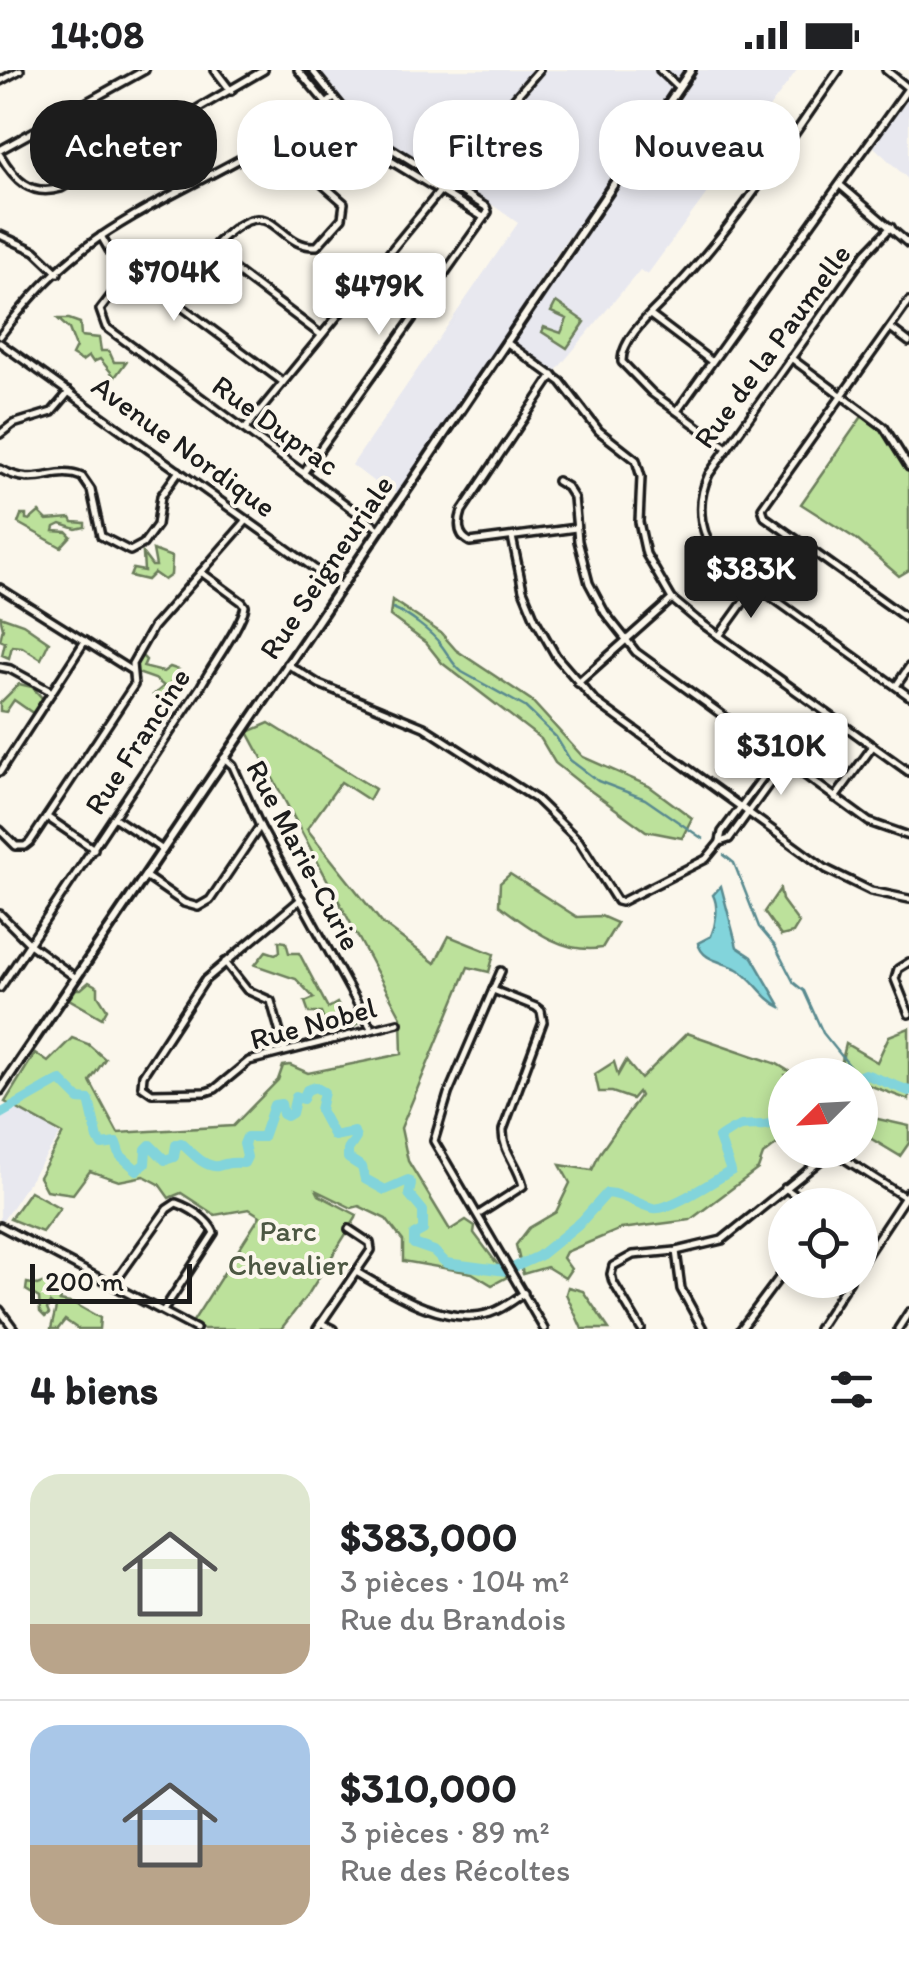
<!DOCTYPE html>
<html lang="fr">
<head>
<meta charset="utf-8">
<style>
  body { margin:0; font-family:Itim,sans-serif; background:#f6f6f6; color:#202124; height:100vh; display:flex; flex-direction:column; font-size:38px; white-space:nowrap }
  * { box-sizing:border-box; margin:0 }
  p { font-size:32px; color:#757577 }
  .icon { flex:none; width:55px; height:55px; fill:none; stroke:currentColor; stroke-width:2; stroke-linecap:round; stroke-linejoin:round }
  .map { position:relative; height:1259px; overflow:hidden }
  .details { display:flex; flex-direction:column; background:#fff; flex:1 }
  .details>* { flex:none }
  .top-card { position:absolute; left:30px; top:30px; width:850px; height:90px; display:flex; gap:20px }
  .needle { width:65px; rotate:246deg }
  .buttons { position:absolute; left:768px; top:988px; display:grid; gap:20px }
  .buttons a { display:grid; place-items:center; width:110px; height:110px; border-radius:50%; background:#fff; box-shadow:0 5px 15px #0003; font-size:50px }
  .scale { position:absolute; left:30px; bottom:25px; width:162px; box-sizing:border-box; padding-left:10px; border:5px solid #1c1c1c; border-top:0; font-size:28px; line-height:35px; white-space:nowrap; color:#1c1c1c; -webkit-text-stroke:8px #fbf7ec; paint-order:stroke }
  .price { position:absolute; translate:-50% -85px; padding:0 22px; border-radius:10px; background:#fff; color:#222; font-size:32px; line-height:65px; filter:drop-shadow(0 2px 5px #0008) }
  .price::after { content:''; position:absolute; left:50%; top:60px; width:30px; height:22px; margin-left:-15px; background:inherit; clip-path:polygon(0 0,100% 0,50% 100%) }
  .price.selected { background:#1c1c1c; color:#fff }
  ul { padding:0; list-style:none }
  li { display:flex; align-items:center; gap:30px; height:250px; padding:0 30px }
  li+li { border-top:2px solid #e0e0e0 }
  li span { display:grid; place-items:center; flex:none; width:280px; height:200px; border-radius:30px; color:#555 }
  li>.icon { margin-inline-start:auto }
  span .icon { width:120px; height:120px; fill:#fffc; stroke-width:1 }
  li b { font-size:42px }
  h2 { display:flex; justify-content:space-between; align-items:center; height:120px; padding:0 30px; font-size:42px }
  .tag { padding:0 35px; border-radius:40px; background:#fff; box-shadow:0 5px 15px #0003; font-size:35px; line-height:90px }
  .tag.selected { background:#1c1c1c; color:#fff }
  .status { display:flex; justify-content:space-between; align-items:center; height:70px; padding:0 50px; background:#fff; direction:ltr }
  .status svg { height:28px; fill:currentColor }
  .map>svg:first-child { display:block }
  .built { fill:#e8e8ef }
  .green { fill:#bce19b; stroke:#6c7e5c; stroke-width:2.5 }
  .water { fill:#82d4db; stroke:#598a8f; stroke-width:2.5 }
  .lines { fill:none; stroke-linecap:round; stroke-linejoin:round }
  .stream { stroke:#598a8f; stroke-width:2.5 }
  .river { stroke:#82d4db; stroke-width:10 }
  .minor-casing { stroke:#1c1c1c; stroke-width:12 }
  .tertiary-casing { stroke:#1c1c1c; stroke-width:14 }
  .minor { stroke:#fbf7ec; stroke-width:5 }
  .tertiary { stroke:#fbf7ec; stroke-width:6 }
  .labels { text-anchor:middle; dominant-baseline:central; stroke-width:8; stroke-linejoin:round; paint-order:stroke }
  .street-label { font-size:30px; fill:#1c1c1c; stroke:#fbf7ec }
  .park-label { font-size:30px; fill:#4c5742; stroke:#fbf7ec }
</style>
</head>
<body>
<div class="status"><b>14:08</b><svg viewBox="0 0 49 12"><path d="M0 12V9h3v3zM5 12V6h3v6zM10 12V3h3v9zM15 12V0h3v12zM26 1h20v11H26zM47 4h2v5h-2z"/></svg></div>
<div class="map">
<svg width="909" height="1259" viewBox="0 0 909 1259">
  <rect width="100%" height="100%" fill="#fbf7ec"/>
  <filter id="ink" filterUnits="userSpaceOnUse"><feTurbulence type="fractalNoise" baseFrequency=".01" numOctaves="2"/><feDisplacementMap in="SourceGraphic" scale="20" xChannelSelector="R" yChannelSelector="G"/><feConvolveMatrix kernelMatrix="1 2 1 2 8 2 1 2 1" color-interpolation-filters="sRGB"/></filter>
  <g filter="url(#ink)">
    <g class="built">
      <polygon points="312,0 691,0 558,182 400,427 381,411 374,412 352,395 518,153 491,134 444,110 360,59"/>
      <polygon points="698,0 797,0 647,205 640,200 555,302 512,271"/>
      <polygon points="909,24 909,110 872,75"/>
      <polygon points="18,1040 36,1048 60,1065 0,1155 0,1049"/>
    </g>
    <g class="green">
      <polygon points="556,232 585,252 567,278 542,262 544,257 561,263 567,249 551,242"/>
      <polygon points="58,249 69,249 80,253 81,266 99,268 101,281 109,281 114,292 126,292 115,307 100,289 93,292 89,286 82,291 72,285 76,277 69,259"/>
      <polygon points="863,345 883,360 909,402 909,500 899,506 856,469 801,434"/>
      <polygon points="39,442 47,450 71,448 73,452 85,453 85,457 76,459 61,454 55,457 54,461 67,462 71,466 61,477 18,453 21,445 26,445 26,449 30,450"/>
      <polygon points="153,480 172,487 171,505 164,510 154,503 147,510 130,506 133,499 144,501 143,484 152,496 156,496"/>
      <polygon points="392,530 441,563 456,580 531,630 583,687 649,716 692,748 682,768 646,761 584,716 555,693 541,669 442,593 426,573 390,546"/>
      <polygon points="0,546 23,554 49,572 41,589 22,577 12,576 9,588 2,585 5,572 0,570 3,558"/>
      <polygon points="141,585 146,590 143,597 163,602 170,597 179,600 176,606 181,609 177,614 170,613 170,621 160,632 153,625 164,616 155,609 132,601"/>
      <polygon points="19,614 32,617 43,629 34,644 14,630 6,642 0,641 0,633"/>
      <polygon points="269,653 375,719 369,730 341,712 307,759 382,853 435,893 449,866 494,884 489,902 468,897 401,1058 408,1091 450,1160 466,1150 475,1156 474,1163 507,1207 492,1215 472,1203 403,1191 403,1171 386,1149 359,1136 352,1138 317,1121 319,1125 357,1145 356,1148 309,1223 281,1259 196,1259 190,1256 260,1146 249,1139 215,1145 181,1123 169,1128 159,1114 144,1106 119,1111 90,1101 73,1124 46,1120 39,1107 63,1064 5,1032 35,983 48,992 72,968 88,974 105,989 90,1011 118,1063 233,1056 278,1010 283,996 290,995 308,1003 402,984 401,947 248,662"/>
      <path d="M510 804 577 847 601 846 617 853 602 878C563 885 529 857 499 835L500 813Z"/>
      <polygon points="780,819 782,830 799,853 793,863 781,866 764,842"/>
      <polygon points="279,871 286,872 289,883 299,883 328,938 337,933 341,941 340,949 345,952 358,949 358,954 328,961 321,943 309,943 305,932 314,928 296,909 255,895 266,881 275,884 280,882"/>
      <polygon points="89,912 98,917 98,925 107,939 102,948 69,929 76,919 81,919"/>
      <polygon points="909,958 909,1030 860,1012 860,1005 839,1003 846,974 877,992 889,966"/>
      <polygon points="687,963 777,994 795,1005 785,1005 785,1068 763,1085 758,1099 690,1150 621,1159 566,1182 563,1188 571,1199 565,1208 547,1197 523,1204 516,1175 529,1158 556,1142 570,1113 560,1095 592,1100 600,1083 640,1026 638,1022 632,1029 612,1022 599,1022 595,1004 614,992 618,1005 626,991 641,1009"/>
      <polygon points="860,1045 909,1056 909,1073 900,1086 860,1062"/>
      <polygon points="30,1121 60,1138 42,1162 10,1149"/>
      <polygon points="50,1210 63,1223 60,1231 75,1234 100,1248 99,1259 78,1259 65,1250 58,1259 51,1259 56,1238 50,1233 47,1239 49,1244 45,1247 40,1242 39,1228 26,1220 27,1213 37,1215"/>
      <polygon points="568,1217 583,1221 609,1259 582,1259 566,1224"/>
    </g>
    <path class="water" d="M721 816 737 877 752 887 781 937C763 929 754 908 737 899 723 891 702 891 698 873L711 866C716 854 719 837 713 825Z"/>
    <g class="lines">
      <g class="stream">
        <path d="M393 538C407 544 432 562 441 575 449 585 452 594 462 602L525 637 556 667 570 690 598 711 645 729 703 769"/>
        <polyline points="724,785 734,793 759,857 775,876 794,913 804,921 823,963 857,1005"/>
      </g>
      <g class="river">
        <polyline points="860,1006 865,1004 909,1021"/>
        <path d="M0 1044 60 1010 79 1029 89 1030 98 1069 102 1075 116 1073 120 1085 137 1100 145 1094 146 1079 150 1075 165 1090 174 1087 176 1075 181 1073C191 1081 204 1098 218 1096 228 1093 232 1092 244 1093L247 1087 244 1074 247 1067H263L274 1035 281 1034 283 1044 287 1046 292 1043 296 1026 303 1029 307 1020 315 1017 324 1022 320 1040 334 1066 354 1062 356 1068 348 1080V1088L362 1097 365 1109 385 1120 408 1110 411 1114 409 1124 423 1141V1160L414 1165V1174L434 1181 446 1193 506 1201 539 1186 581 1152 607 1123C625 1124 636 1134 653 1138 668 1142 715 1110 731 1101L719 1068C726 1064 733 1058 741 1056 760 1053 773 1061 785 1041"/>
      </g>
      <g class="minor-casing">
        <g id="minor">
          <polyline points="215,0 231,21"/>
          <polyline points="298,0 358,71 483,147"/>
          <polyline points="660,0 679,18"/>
          <polyline points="886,0 908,18"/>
          <polyline points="0,11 20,0"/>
          <path d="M279 68 296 91 344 133 342 148 317 176C274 179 275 115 216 174L215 180 223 191 321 265"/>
          <polyline points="0,80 145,0"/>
          <path d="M0 85C15 110 30 127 61 118L264 0"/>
          <polyline points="840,115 909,174"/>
          <path d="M891 157 866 183 709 404C694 436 700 467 723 492L909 626"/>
          <polyline points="0,165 35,181 58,203"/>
          <polyline points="101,166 112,185 283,312"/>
          <polyline points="131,200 100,240 106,257 379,459"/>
          <polyline points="909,231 762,438 765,447 909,550"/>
          <polyline points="650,245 711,291"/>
          <polyline points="892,259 909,272"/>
          <path d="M0 266C27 230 59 195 97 169 173 117 263 87 334 28"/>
          <polyline points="506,272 561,312 599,361 636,390 641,407 639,452 646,484 672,529 697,550 909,702"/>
          <polyline points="0,273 340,517"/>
          <polyline points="791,288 884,357 909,397"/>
          <path d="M553 305 462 441C458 453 457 465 470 472L576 458"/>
          <polyline points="677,341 909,17"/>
          <polyline points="245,359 440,121 444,110 539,0"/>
          <polyline points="0,364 13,354 52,342 69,322"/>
          <path d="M727 378 652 323 622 292C621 268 655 240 670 224 735 157 785 76 839 0"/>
          <path d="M0 399C38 420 54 395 82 407L91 420 101 466 130 481 143 474 157 455 161 426 179 401"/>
          <polyline points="304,402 488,142 486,137 360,59 312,0"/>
          <polyline points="557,411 567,417 574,428 578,471 589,513 605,543 636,582 869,752 909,766"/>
          <polyline points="512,467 523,520 535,549 556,586 595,631 826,799 871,821 909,829"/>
          <polyline points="0,518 132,601"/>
          <polyline points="719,566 755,516"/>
          <polyline points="287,594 319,614 424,657 536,729 579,771 617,831 621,832 706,789 720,772 729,769 785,692"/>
          <polyline points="0,597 10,599 52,622"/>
          <polyline points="578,613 672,529"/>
          <polyline points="896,616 909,597"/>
          <polyline points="224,688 233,696 260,756 371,958"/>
          <polyline points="0,702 85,571"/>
          <polyline points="835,728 873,676"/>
          <polyline points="47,747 94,779"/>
          <polyline points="115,748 163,780"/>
          <polyline points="0,760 16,776 25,776 30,772 134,615 132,594 153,557 247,450"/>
          <polyline points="720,771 722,762 778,687"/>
          <polyline points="145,806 184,833 198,837 210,830 260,756"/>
          <polyline points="301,829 205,910 143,1005 142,1016 152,1023 206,1022 215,1019 249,991 398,953"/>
          <polyline points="0,844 31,875 76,908"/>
          <polyline points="225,892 247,920 271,931 285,981"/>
          <polyline points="909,892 898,899 895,909 909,944"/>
          <polyline points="501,901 448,1024 434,1071 544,1259"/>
          <path d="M0 918 201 616C211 597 243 553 245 536L242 532 201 502"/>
          <polyline points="785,1118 809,1135"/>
          <path d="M481 1143 523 1116C519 1095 502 1082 503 1060L543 952 541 941 536 937 493 920"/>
          <polyline points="0,1156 196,1259"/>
          <polyline points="676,1181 681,1219 703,1259"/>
          <polyline points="860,1195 909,1121"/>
          <path d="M358 1203C394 1224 446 1257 490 1243 503 1239 514 1230 524 1223"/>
          <path d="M113 1215 167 1139 176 1133C190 1138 208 1149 214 1163L163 1241"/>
          <polyline points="0,1240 14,1259"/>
          <polyline points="321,1253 333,1259"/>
          <polyline points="317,1259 371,1180 370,1173 349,1159"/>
          <polyline points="641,1259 613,1212 611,1204 613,1196 633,1185 676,1181 722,1170 826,1086 840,1086 909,1130"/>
          <polyline points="741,1259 785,1200"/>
          <polyline points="818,1259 850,1210"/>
          <polyline points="898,1259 909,1242"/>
        </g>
      </g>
      <g class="tertiary-casing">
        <polyline id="tertiary" points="0,1020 691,0"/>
      </g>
      <use href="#minor" class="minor"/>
      <use href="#tertiary" class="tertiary"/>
    </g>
  </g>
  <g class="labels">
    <g class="street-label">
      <text transform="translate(772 276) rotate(-54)">Rue de la Paumelle</text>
      <text transform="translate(276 355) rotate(36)">Rue Duprac</text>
      <text transform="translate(184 376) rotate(36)">Avenue Nordique</text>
      <text transform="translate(326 497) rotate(-56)">Rue Seigneuriale</text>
      <text transform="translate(137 671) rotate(-57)">Rue Francine</text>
      <text transform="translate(304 785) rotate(62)">Rue Marie-Curie</text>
      <text transform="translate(313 953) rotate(-15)">Rue Nobel</text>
    </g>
    <g class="park-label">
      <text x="288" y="1160">Parc<tspan x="288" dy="34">Chevalier</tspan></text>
    </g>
  </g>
</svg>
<div class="buttons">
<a><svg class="needle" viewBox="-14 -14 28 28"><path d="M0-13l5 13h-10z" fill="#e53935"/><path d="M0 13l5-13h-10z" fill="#757577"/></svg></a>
<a><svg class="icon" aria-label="locate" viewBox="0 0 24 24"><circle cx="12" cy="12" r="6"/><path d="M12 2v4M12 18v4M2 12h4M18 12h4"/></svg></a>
</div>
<div class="scale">200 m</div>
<b class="price" style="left:174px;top:254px">$704K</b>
<b class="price" style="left:379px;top:268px">$479K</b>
<b class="price selected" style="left:751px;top:551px">$383K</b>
<b class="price" style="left:781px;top:728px">$310K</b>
<div class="top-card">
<a class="tag selected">Acheter</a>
<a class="tag">Louer</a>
<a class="tag">Filtres</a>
<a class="tag">Nouveau</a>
</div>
</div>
<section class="details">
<h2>4 biens<svg class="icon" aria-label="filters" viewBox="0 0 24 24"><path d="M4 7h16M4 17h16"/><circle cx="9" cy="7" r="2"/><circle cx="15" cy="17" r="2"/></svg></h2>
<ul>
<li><span style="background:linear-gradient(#dfe7d0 75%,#b9a48a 0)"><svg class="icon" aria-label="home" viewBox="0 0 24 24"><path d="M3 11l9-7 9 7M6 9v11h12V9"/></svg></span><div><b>$383,000</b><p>3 pièces · 104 m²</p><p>Rue du Brandois</p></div></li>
<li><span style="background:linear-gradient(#a9c7e8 60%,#b9a48a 0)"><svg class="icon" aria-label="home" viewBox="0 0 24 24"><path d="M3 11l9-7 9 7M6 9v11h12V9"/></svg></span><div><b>$310,000</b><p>3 pièces · 89 m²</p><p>Rue des Récoltes</p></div></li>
</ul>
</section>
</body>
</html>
